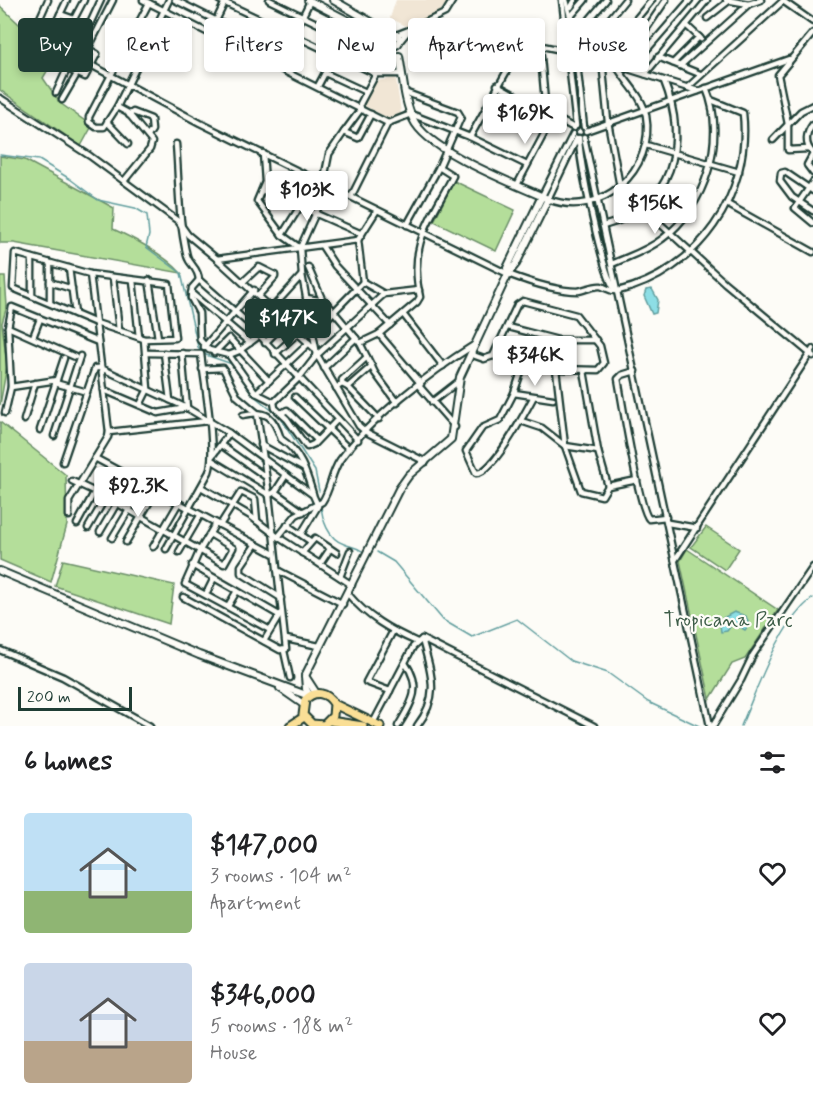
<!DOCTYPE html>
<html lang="en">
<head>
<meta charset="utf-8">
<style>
  body { margin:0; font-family:Mynerve,sans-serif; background:#f2f2f2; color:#202124; height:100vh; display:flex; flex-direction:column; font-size:22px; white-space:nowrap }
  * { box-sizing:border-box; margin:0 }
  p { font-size:20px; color:#757577 }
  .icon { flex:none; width:33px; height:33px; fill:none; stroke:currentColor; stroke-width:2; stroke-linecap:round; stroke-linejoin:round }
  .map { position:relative; height:726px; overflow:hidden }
  .panel { display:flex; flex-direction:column; background:#fff; flex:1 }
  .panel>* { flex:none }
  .hud { position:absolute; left:18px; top:18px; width:777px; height:54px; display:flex; gap:12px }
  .scale { position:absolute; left:18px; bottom:15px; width:114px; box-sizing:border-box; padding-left:6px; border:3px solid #1f3d34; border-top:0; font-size:16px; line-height:21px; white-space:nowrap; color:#1f3d34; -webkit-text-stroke:4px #fdfcf7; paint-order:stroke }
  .price { position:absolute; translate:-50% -51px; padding:0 14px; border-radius:6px; background:#fff; color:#222; font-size:20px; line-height:39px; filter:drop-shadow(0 2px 3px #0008) }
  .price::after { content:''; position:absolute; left:50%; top:36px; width:18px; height:14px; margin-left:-9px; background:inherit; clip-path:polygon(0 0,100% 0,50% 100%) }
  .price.current { background:#1f3d34; color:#fff }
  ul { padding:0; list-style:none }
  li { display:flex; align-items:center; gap:18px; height:150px; padding:0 24px }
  li span { display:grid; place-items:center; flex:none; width:168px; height:120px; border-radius:6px; color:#555 }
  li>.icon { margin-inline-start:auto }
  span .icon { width:72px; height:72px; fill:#fffc; stroke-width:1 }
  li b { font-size:26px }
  h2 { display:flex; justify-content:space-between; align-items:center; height:72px; padding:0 24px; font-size:26px }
  .pill { padding:0 21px; border-radius:6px; background:#fff; box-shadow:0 3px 9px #0003; font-size:21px; line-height:54px }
  .pill.current { background:#1f3d34; color:#fff }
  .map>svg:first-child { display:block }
  .built { fill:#f1e6d5 }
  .green { fill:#b4de9a; stroke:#6a8e67; stroke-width:1.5 }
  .water { fill:#8ddee5; stroke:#619e9e; stroke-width:1.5 }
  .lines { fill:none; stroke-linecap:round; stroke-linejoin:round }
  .stream { stroke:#619e9e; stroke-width:1.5 }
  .street-casing { stroke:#1f3d34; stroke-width:9 }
  .secondary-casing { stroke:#1f3d34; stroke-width:10 }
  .primary-casing { stroke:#1f3d34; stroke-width:11 }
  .street { stroke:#fdfcf7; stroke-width:4.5 }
  .secondary { stroke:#fdfcf7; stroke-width:6 }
  .primary { stroke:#fadf96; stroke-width:7 }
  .labels { text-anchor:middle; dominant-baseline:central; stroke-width:4.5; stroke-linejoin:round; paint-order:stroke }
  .park-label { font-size:20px; fill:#3d5d48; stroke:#fdfcf7 }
</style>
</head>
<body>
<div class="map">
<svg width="813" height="726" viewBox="0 0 813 726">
  <rect width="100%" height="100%" fill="#fdfcf7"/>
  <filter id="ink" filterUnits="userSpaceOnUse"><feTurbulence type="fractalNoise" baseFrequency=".0167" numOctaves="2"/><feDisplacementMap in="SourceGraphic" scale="12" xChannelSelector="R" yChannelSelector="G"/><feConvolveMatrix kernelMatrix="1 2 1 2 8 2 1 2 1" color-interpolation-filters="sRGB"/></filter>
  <g filter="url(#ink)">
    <g class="built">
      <polygon points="396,0 450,0 439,12 408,27 390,18"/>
      <polygon points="396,78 401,113 388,118 363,105 376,81"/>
    </g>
    <g class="green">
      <polygon points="0,6 55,58 43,78 60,103 92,126 81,146 0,90"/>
      <path d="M0 156 25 160 114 208 113 229C137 240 164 254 181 273L14 243H0Z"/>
      <polygon points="454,181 515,210 496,251 434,221"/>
      <polygon points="0,277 5,277 7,306 2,323 7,366 0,405"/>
      <polygon points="0,422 66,475 67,525 51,582 0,560"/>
      <polygon points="706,527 739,549 725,570 691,547"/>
      <polygon points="687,549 778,610 745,659 732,664 710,699 680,561"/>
      <polygon points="63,560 174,585 169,624 55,586"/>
    </g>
    <g class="water">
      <polygon points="652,289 658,300 656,313 652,314 644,296 646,290"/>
      <polygon points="734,612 746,616 749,625 745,630 733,623 727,631 721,632 720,624 723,618"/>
    </g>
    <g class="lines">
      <g class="stream">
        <polyline points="0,155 39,160 70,179 98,200 135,208 147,215 149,235 146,247 181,273 198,347 206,355 232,364 253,395 280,417 315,471 319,491"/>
        <path d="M321 505C322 519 328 539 344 544 351 547 356 547 362 551"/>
        <polyline points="377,552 394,562 443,620 472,637 517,619 571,661 608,673 648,702 699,726"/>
        <path d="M741 726C758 687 779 623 813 598"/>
      </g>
      <g class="street-casing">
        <g id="street">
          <polyline points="48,0 34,31 67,51"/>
          <polyline points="143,0 388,123"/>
          <polyline points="175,0 285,55"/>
          <polyline points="219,0 376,74"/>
          <polyline points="269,0 372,50 381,36"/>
          <polyline points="562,0 576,126"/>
          <polyline points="566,0 573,28 584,127"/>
          <polyline points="652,0 602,60 608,122 620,187 725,283 813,356"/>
          <polyline points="726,0 749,4 761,0"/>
          <polyline points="783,1 813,22"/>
          <polyline points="149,3 89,117 89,122 96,127 104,127 117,107 169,0"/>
          <polyline points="571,7 575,0"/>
          <polyline points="60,14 74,19 84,0"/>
          <polyline points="572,15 585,0"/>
          <polyline points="707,18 730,0"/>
          <polyline points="686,25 701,39"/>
          <polyline points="583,27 606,0"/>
          <polyline points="409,30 445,13 453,0"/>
          <polyline points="210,33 226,0"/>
          <polyline points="396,35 409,30 400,41"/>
          <polyline points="47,41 67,0"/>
          <polygon points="76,42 97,54 85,77 67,69 62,63 67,51"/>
          <polyline points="81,43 101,0"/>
          <polyline points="540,46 546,113"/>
          <polyline points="89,47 113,0"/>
          <polyline points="581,54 625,0"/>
          <polyline points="658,57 700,74"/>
          <polyline points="673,63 699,37"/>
          <polyline points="681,65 749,4"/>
          <path d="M93 66 200 123 508 274C529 282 555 291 578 291 585 290 594 285 601 286 607 288 610 292 618 291 698 272 752 194 743 113L711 100"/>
          <polyline points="621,66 666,0"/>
          <polyline points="278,67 310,1"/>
          <polyline points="630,69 690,0"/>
          <polyline points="325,73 366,92"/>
          <polyline points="645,74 707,0"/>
          <polyline points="497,85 574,128"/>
          <polyline points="318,86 353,21"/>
          <polyline points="688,87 783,1"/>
          <polyline points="56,93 67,69"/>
          <polyline points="407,93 458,112 461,117 439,167 407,225"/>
          <polyline points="0,98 90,156 155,204 178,221 188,235 217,259 358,240"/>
          <polyline points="62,100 77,74"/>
          <polyline points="117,107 128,113 152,142 150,149 124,181"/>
          <polyline points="371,114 358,138 344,132 361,109 360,104 376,74 402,74"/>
          <polyline points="129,115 133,112 151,119 152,130 148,136"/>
          <polyline points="107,122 128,144"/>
          <path d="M813 124C806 133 804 144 813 153"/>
          <polyline points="586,131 789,59"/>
          <polyline points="470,137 523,42 581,54 698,91"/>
          <polyline points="584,137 710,726"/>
          <path d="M577 138 548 199C601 220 656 170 646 115 642 95 625 82 616 65"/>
          <path d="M579 138C579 161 603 278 616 291"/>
          <polyline points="773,140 801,111 813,105"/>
          <path d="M176 144C179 181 178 220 187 256 190 266 198 267 199 280L192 288 191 298 199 313 200 340 209 350 229 355 256 393 274 402 275 408 287 419 307 447 314 444 338 419"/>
          <polyline points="646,145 739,172"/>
          <polyline points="809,149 788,150 788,124 778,75 813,33"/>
          <polyline points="263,153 265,182 257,201 282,235 300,248"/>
          <polyline points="813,154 807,165 813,173"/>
          <polyline points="813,182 795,208 813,223"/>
          <polyline points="323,184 329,154 344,132"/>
          <polyline points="517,185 553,117"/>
          <polyline points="328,186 300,248 302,275 317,355 359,426 366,432 426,462"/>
          <polyline points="262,190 362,234"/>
          <polyline points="813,191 785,172 781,173 780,181 792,197 813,211"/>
          <polyline points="542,196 573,134"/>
          <polyline points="351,197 388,123 411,114 470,137 527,165"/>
          <polyline points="727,204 813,252"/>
          <polyline points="377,210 358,240 363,282 384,294 419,290"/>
          <path d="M603 226C674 208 689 143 664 81"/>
          <polyline points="282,235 299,208"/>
          <polyline points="322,246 335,266 390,325"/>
          <polygon points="15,253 90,274 169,284 175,338 144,339 96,323 13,288"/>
          <polyline points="217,259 314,348"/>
          <path d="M612 264C629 256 647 251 662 239 706 207 727 138 706 88"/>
          <polyline points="308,267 322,299"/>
          <polyline points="69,268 75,314"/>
          <polyline points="113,278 119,330"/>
          <polyline points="133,280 139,337"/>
          <polyline points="149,280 158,338"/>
          <polyline points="199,280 248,323 358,440"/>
          <polyline points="244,281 259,267 275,275 275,277 259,295"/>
          <polyline points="50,282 72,289"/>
          <polyline points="191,293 250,343"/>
          <polyline points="32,296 32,258"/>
          <path d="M306 298 325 301 360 343 379 334 417 302 420 297C408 245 430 220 453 176L439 167"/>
          <polyline points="50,303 50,263"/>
          <polyline points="272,308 302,275"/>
          <polyline points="403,314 443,366"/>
          <polyline points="8,327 75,357"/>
          <polyline points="508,327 558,340 596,340"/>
          <polyline points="254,330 275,311"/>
          <polyline points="312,334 363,282"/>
          <polyline points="379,334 421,384"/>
          <polyline points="33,337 40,319"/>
          <polyline points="265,343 286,322"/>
          <polyline points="360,343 375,373 397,403"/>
          <polyline points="204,347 254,290"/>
          <path d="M146 353 201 354C204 382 217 449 209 472L166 549"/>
          <polyline points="164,353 170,400"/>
          <polyline points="214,353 229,338 269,381"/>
          <polyline points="275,354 298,333"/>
          <polyline points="470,354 484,359 493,356 556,369 598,370 604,363 600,346 576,315 523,301 517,305 493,356"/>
          <polyline points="229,355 239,351 259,336"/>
          <path d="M524 363 514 393 500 420 482 428 466 451 476 473C492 475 525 413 533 398"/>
          <polyline points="324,368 356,338"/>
          <polyline points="556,369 565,446 581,491 602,496 608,486 637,480"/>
          <polyline points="584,371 598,451 608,486"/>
          <path d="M635 371 622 375 618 379C622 400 639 510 649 519L666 517"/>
          <polyline points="55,383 87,392"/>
          <polyline points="342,384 342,380 367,357"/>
          <polyline points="419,386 455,427"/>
          <polyline points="11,387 57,380"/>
          <polyline points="348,387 372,366"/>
          <polyline points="336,388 342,384 348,387 379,419"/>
          <polyline points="104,390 158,413 187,408 182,353"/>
          <polyline points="256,393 309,343"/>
          <polyline points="514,393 553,399"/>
          <polyline points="295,397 349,449"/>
          <polyline points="274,402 299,378 317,355 384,294"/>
          <polyline points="432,402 459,381"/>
          <polyline points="140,405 148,389 144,339"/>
          <polyline points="5,413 11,387 8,327 12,307 98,342"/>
          <polyline points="282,413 287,410 317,440"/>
          <path d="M243 415C267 409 274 417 281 439 300 451 307 474 313 494"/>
          <polyline points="24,420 35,383"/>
          <polyline points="521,421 542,428 565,446 598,451"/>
          <polyline points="40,430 64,358"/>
          <polyline points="109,432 208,421"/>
          <polyline points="54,436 80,356"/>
          <polyline points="221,445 266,477"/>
          <polyline points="261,445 303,468"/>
          <polyline points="213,455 229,433"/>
          <polyline points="95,458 274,554"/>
          <polyline points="213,461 269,495 275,492 286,475"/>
          <polyline points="63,462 95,368 101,368 187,408 229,433 313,495 318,506 301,534"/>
          <polyline points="72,481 106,497 224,564 233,548 210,534"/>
          <path d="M201 487 249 515 278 537 296 515 322 502C331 489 331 473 340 460 369 419 432 371 474 345"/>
          <polyline points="275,492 303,512"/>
          <polyline points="69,516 69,501 108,437 109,432 90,274"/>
          <polyline points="216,523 200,550 185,584 270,630"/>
          <polyline points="668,523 697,528"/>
          <polyline points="77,524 95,491"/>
          <polyline points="220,525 241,492 255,499 257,521"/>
          <polyline points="287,525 310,541"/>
          <polyline points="88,528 120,473"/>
          <polyline points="100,532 131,479"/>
          <polyline points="278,537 352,585"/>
          <polyline points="112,538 144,485"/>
          <polyline points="126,542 156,491"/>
          <polyline points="256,544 241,566 241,573 281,598"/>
          <polyline points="153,547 178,504"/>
          <polyline points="179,552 200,516"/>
          <polyline points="302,553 315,538 337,553"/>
          <polyline points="675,560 813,349"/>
          <polyline points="320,564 330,549"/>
          <polyline points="192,565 279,615"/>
          <polyline points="277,570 343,604"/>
          <polyline points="340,577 350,551"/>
          <polyline points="206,594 214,578"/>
          <path d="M348 594C367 617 390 630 417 642"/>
          <polyline points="183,597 280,650 286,649 269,495 257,413 237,396 223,368 202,369"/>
          <polyline points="228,606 237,591"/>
          <polyline points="286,639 319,646"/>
          <polyline points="264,641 281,613"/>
          <polyline points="0,650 63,677 150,726"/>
          <polyline points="284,651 290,678"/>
          <polyline points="390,691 366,682 393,631"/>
          <polyline points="373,723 413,647 422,639 594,726"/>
          <path d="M398 726C412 703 423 687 405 663"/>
          <path d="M417 726C441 695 431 673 422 639"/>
          <polyline points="713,726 741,680 753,655 813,567"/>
        </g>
      </g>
      <g class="secondary-casing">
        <g id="secondary">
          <polyline points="308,0 389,42"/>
          <polyline points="333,0 394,35"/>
          <circle cx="394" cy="40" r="5.5"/>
          <polyline points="508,274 507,268 542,196"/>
          <polyline points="0,571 199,655 309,696"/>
          <polyline points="305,676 316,693"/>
          <polyline points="280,688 303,704"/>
          <path d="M310 696 306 689 305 676 399 489 409 475 451 439 460 377 508 274 516 264 548 199C515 184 427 151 413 119 404 101 403 76 399 56"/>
        </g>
      </g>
      <g class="primary-casing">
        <g id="primary">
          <path d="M334 704 333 716 324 725 312 724 303 715 305 700C315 690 327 692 334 704L380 726"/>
          <polyline points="330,721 363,726"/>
          <polyline points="290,726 304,717"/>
        </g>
      </g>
      <use href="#street" class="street"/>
      <use href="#secondary" class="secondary"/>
      <use href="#primary" class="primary"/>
    </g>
  </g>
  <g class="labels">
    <g class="park-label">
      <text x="728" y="620">Tropicana Parc</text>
    </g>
  </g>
</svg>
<div class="scale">200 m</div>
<b class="price" style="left:525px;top:145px">$169K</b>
<b class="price" style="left:307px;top:222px">$103K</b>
<b class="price" style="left:655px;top:235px">$156K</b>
<b class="price current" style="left:288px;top:350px">$147K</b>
<b class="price" style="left:535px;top:387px">$346K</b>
<b class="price" style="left:138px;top:518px">$92.3K</b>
<div class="hud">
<a class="pill current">Buy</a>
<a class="pill">Rent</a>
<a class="pill">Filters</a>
<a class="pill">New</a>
<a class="pill">Apartment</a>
<a class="pill">House</a>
</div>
</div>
<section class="panel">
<h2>6 homes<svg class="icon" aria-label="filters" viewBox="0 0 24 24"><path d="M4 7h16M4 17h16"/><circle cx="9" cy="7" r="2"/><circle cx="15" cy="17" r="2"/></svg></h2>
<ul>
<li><span style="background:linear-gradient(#bfe0f5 65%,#8fb573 0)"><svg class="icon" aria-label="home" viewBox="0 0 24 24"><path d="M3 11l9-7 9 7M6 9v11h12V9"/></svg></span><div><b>$147,000</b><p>3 rooms · 104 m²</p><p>Apartment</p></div><svg class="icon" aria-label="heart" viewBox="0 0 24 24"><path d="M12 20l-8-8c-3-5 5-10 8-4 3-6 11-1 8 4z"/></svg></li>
<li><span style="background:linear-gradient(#c9d6e8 65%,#b9a48a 0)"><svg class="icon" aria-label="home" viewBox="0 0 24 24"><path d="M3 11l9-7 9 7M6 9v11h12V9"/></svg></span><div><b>$346,000</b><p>5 rooms · 188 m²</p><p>House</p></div><svg class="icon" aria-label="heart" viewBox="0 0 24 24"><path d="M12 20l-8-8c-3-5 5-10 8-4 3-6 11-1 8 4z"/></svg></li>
</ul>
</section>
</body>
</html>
